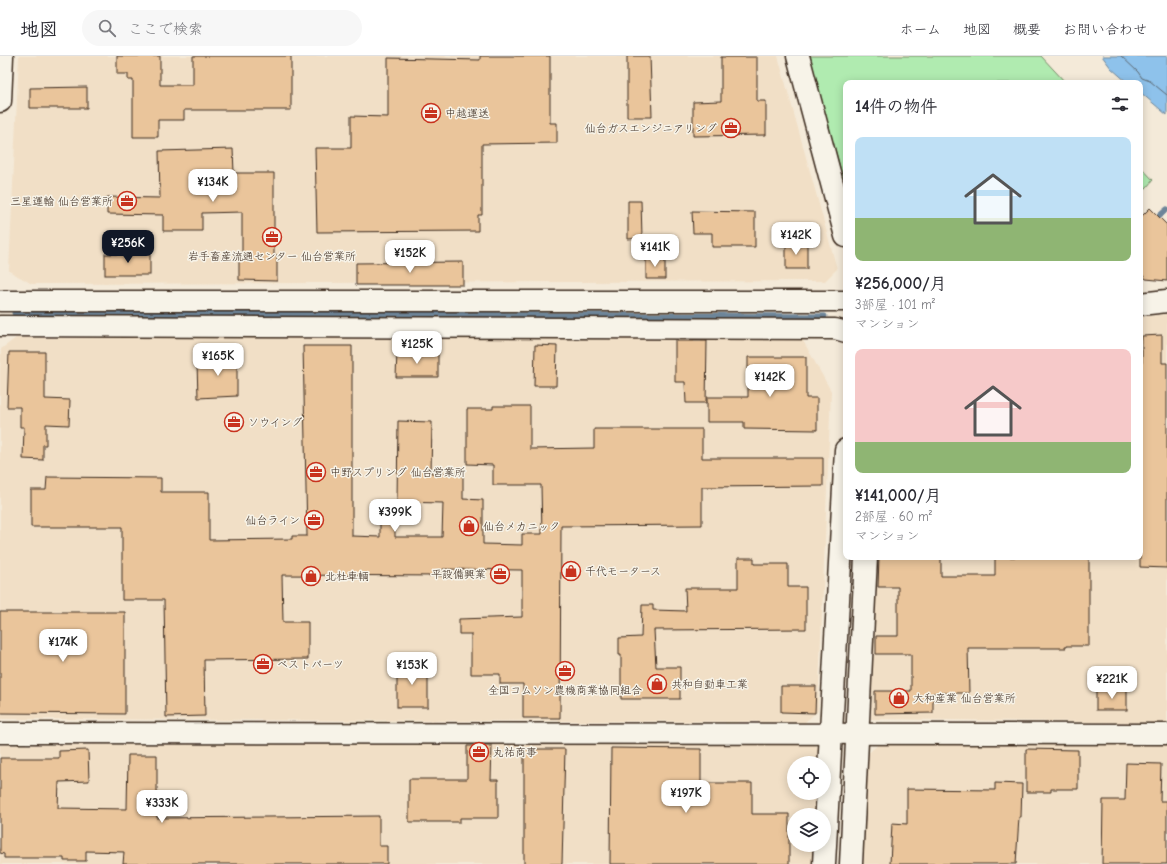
<!DOCTYPE html>
<html lang="ja">
<head>
<meta charset="utf-8">
<style>
  body { margin:0; font-family:"Comic Neue","Klee One",sans-serif; background:#f7f7f7; color:#2b2b33; height:100vh; display:flex; flex-direction:column; font-size:15px; white-space:nowrap }
  * { box-sizing:border-box; margin:0 }
  p { font-size:13px; color:#7c7c81 }
  .icon { flex:none; width:22px; height:22px; fill:none; stroke:currentColor; stroke-width:2; stroke-linecap:round; stroke-linejoin:round }
  .map { position:relative; flex:1; overflow:hidden }
  .sheet { position:absolute; left:843px; top:24px; width:300px; height:480px; display:flex; flex-direction:column; background:#fff; border-radius:8px; box-shadow:0 2px 10px #0003 }
  .sheet>* { flex:none }
  .fabs { position:absolute; left:787px; top:700px; display:grid; gap:8px }
  .fabs a { display:grid; place-items:center; width:44px; height:44px; border-radius:50%; background:#fff; box-shadow:0 2px 10px #0003; font-size:20px }
  .price { position:absolute; translate:-50% -34px; padding:0 9px; border-radius:8px; background:#fff; color:#222; font-size:13px; line-height:26px; filter:drop-shadow(0 1px 2px #0008) }
  .price::after { content:''; position:absolute; left:50%; top:24px; width:12px; height:9px; margin-left:-6px; background:inherit; clip-path:polygon(0 0,100% 0,50% 100%) }
  .price.active { background:#111827; color:#fff }
  ul { padding:0; list-style:none }
  li { display:grid; align-content:center; gap:8px; height:212px; padding:0 12px }
  li span { display:grid; place-items:center; height:124px; border-radius:8px; color:#555 }
  li>.icon { margin-inline-start:auto }
  span .icon { width:72px; height:72px; fill:#fffc; stroke-width:1 }
  li b { font-size:17px }
  h2 { display:flex; justify-content:space-between; align-items:center; height:48px; padding:0 12px; font-size:17px }
  header { display:flex; align-items:center; gap:24px; box-sizing:border-box; height:56px; padding:0 20px; background:#fff; border-bottom:1px solid #e1e1e2 }
  header strong { font-size:19px }
  nav { display:flex; gap:22px; margin-inline-start:auto; font-size:14px }
  .search { width:280px; height:36px; background:#f7f7f7; display:flex; align-items:center; gap:10px; box-sizing:border-box; padding:0 14px; border-radius:22px; color:#7c7c81; font-size:15px }
  .map>svg:first-child { display:block }
  .built { fill:#f1dfc6 }
  .green { fill:#b0ebb0; stroke:#768a67 }
  .water { fill:#8ec2eb; stroke:#6d8599 }
  .lines { fill:none; stroke-linecap:round; stroke-linejoin:round }
  .shore { stroke:#5c6770; stroke-width:1 }
  .stream { stroke:#6d8599; stroke-width:5 }
  .building { fill:#eac59b; stroke:#3b2a1e }
  .minor-casing { stroke:#3b2a1e; stroke-width:23 }
  .tertiary-casing { stroke:#3b2a1e; stroke-width:25 }
  .minor { stroke:#f7f3e8; stroke-width:20 }
  .tertiary { stroke:#f7f3e8; stroke-width:22 }
  .labels { text-anchor:middle; dominant-baseline:central; stroke-width:3; stroke-linejoin:round; paint-order:stroke }
  .poi-label { font-size:11px; fill:#3b2a1e; stroke:#f7f3e8; text-anchor:start }
</style>
</head>
<body>
<header>
<strong>地図</strong>
<div class="search"><svg class="icon" aria-label="search" viewBox="0 0 24 24"><circle cx="10" cy="10" r="6"/><path d="M15 15l6 6"/></svg>ここで検索</div>
<nav><a>ホーム</a><a>地図</a><a>概要</a><a>お問い合わせ</a></nav>
</header>
<div class="map">
<svg width="1167" height="808" viewBox="0 0 1167 808">
  <rect width="100%" height="100%" fill="#f4ead9"/>
  <filter id="ink" filterUnits="userSpaceOnUse"><feTurbulence type="fractalNoise" baseFrequency=".025" numOctaves="2"/><feDisplacementMap in="SourceGraphic" scale="8" xChannelSelector="R" yChannelSelector="G"/><feConvolveMatrix kernelMatrix="1 2 1 2 8 2 1 2 1" color-interpolation-filters="sRGB"/></filter>
  <g filter="url(#ink)">
    <g class="built">
      <polygon points="19,0 778,0 837,213 825,225 32,228 9,215"/>
      <polygon points="1167,258 1167,667 871,663 877,501 1140,501 1140,261"/>
      <polygon points="801,281 831,335 818,655 805,666 0,663 0,314 1,293 16,282"/>
      <polygon points="812,685 820,694 820,707 794,707 794,737 818,737 816,759 794,759 794,789 814,789 813,808 0,808 0,689"/>
      <polygon points="879,688 1167,689 1167,808 860,808 866,699"/>
    </g>
    <g class="green">
      <polygon points="809,0 1041,0 1066,27 846,27 846,133"/>
      <polygon points="1140,110 1153,124 1140,139"/>
    </g>
    <polygon class="water" points="1102,0 1167,0 1167,59 1140,36 1140,27 1128,27 1111,12"/>
    <g class="lines">
      <polyline class="shore" points="1121,0 1138,16 1142,22 1150,25 1167,39"/>
      <g class="stream">
        <polyline points="1153,165 1167,153"/>
        <polyline points="14,257 825,260"/>
      </g>
    </g>
    <g class="building">
      <polygon points="117,0 160,0 160,29 193,29 193,0 291,0 291,54 184,54 184,64 158,64 158,81 133,81 133,24 128,24 128,18 117,18"/>
      <polygon points="480,0 550,0 550,67 557,67 557,87 482,88 482,159 478,159 478,175 317,176 315,92 351,92 351,60 388,61 388,2 480,4"/>
      <polygon points="627,0 650,0 652,61 627,61"/>
      <polygon points="721,1 757,1 757,45 766,45 766,79 693,80 693,46 721,45"/>
      <polygon points="87,31 87,52 30,52 30,32"/>
      <polygon points="233,93 234,117 274,117 274,199 277,199 277,225 239,224 239,198 242,198 242,156 202,157 202,175 163,175 163,159 107,158 107,141 160,142 159,95"/>
      <polygon points="628,145 641,145 642,182 628,183"/>
      <polygon points="1150,152 1167,169 1167,225 1146,223 1140,216 1140,162"/>
      <polygon points="692,155 755,156 755,191 712,191 712,177 693,177"/>
      <rect x="786" y="186" width="21" height="27"/>
      <rect x="105" y="198" width="45" height="21"/>
      <polygon points="646,201 665,202 665,223 646,223"/>
      <polygon points="463,206 463,229 356,229 356,207"/>
      <polygon points="1162,279 1162,307 1167,307 1167,512 1140,511 1140,307 1142,307 1142,280"/>
      <polygon points="675,285 707,285 706,347 686,347 685,326 675,326"/>
      <polygon points="535,289 557,290 556,330 534,330"/>
      <polygon points="303,290 352,290 352,480 380,481 380,458 395,458 395,481 442,481 443,447 397,446 398,365 432,366 431,417 463,417 463,443 483,444 483,488 522,489 522,478 542,478 541,429 493,429 493,409 467,408 467,353 493,353 493,350 530,350 530,393 594,392 594,373 702,373 702,402 823,402 823,430 702,431 702,469 561,470 560,662 523,662 523,628 500,628 500,618 471,618 471,578 459,578 459,563 522,561 522,514 443,513 443,520 282,519 283,566 308,566 308,603 204,604 205,660 166,661 164,544 122,544 122,471 31,471 31,434 46,434 47,421 161,422 161,436 209,436 209,484 292,483 292,480 307,480"/>
      <polygon points="9,296 45,296 45,343 70,344 69,369 46,368 46,389 43,389 43,404 23,403 24,371 20,371 20,351 7,351"/>
      <polygon points="215,296 237,296 237,340 198,342 197,307 215,307"/>
      <polygon points="397,296 438,297 438,321 396,321"/>
      <polygon points="748,301 806,301 806,342 817,342 817,374 744,373 744,366 707,366 707,341 748,341"/>
      <polygon points="879,501 941,501 941,520 995,520 995,501 1089,501 1089,590 1066,590 1066,592 968,592 969,637 933,637 933,657 875,658 875,635 911,635 911,598 876,598 876,580 898,580 898,531 878,531"/>
      <polygon points="738,502 754,502 754,508 788,508 788,531 806,531 806,573 654,574 656,611 680,611 680,643 621,643 621,599 619,599 619,582 641,581 642,549 653,549 653,554 686,555 685,532 738,532"/>
      <polygon points="0,556 125,556 125,658 0,657"/>
      <rect x="397" y="610" width="31" height="41"/>
      <polygon points="781,630 816,630 815,657 781,656"/>
      <rect x="1096" y="633" width="31" height="21"/>
      <polygon points="467,690 492,690 491,724 498,724 498,762 460,762 460,766 409,766 409,723 467,723"/>
      <polygon points="611,692 701,693 701,727 752,727 752,758 789,758 789,808 610,808"/>
      <polygon points="524,693 565,693 562,808 524,808"/>
      <polygon points="1026,693 1078,694 1078,733 1051,733 1051,736 1026,736"/>
      <polygon points="88,694 89,725 59,726 58,752 127,753 128,699 157,699 157,762 379,760 379,790 387,790 387,808 123,808 124,796 86,795 86,805 64,805 64,802 4,802 4,798 0,797 0,702 59,702 59,695"/>
      <polygon points="1126,707 1161,708 1160,745 1167,745 1167,808 1102,808 1103,744 1125,744"/>
      <polygon points="995,727 1022,728 1021,761 1019,761 1016,808 890,808 892,767 907,768 907,733 995,734"/>
    </g>
    <g class="lines">
      <g class="minor-casing">
        <g id="minor">
          <polyline points="0,245 846,245"/>
          <polyline points="0,270 835,273 846,276"/>
          <polyline points="0,677 1167,678"/>
        </g>
      </g>
      <g class="tertiary-casing">
        <g id="tertiary">
          <polyline points="798,0 846,180"/>
          <polyline points="0,45 2,0"/>
          <polyline points="1140,248 1167,245"/>
          <polyline points="824,808 846,394"/>
          <polyline points="851,808 866,501"/>
        </g>
      </g>
      <use href="#minor" class="minor"/>
      <use href="#tertiary" class="tertiary"/>
    </g>
  </g>
  <defs>
    <g id="office-ring" transform="scale(1)"><circle r="9.5" fill="#f7f3e8" stroke="#c8321e" stroke-width="1.5"/><path d="M-6-3h4V-5.5h4V-3h4V5H-6ZM-1-4.5V-3h2v-1.5ZM-6 0V1H6V0Z" fill="#c8321e"/></g>
    <g id="shop-ring" transform="scale(1)"><circle r="9.5" fill="#f7f3e8" stroke="#c8321e" stroke-width="1.5"/><path d="M-5-2.5h2.3a2.7 3.5 0 0 1 5.4 0H5L5.5 6h-11ZM-1.5-2.5h3a1.5 2.3 0 0 0-3 0Z" fill="#c8321e"/></g>
  </defs>
  <g fill-rule="evenodd">
    <use href="#office-ring" x="431" y="57"/>
    <use href="#office-ring" x="731" y="72"/>
    <use href="#office-ring" x="127" y="145"/>
    <use href="#office-ring" x="272" y="181"/>
    <use href="#office-ring" x="234" y="366"/>
    <use href="#office-ring" x="316" y="416"/>
    <use href="#office-ring" x="314" y="464"/>
    <use href="#shop-ring" x="469" y="470"/>
    <use href="#shop-ring" x="571" y="515"/>
    <use href="#office-ring" x="500" y="518"/>
    <use href="#shop-ring" x="311" y="520"/>
    <use href="#office-ring" x="263" y="608"/>
    <use href="#office-ring" x="565" y="615"/>
    <use href="#shop-ring" x="657" y="628"/>
    <use href="#shop-ring" x="899" y="642"/>
    <use href="#office-ring" x="479" y="696"/>
  </g>
  <g class="labels">
    <g class="poi-label">
      <text x="445" y="57">中越運送</text>
      <text x="717" y="72" text-anchor="end">仙台ガスエンジニアリング</text>
      <text x="113" y="145" text-anchor="end">三星運輸 仙台営業所</text>
      <text x="272" y="200" text-anchor="middle">岩手畜産流通センター 仙台営業所</text>
      <text x="248" y="366">ソウイング</text>
      <text x="330" y="416">中野スプリング 仙台営業所</text>
      <text x="300" y="464" text-anchor="end">仙台ライン</text>
      <text x="483" y="470">仙台メカニック</text>
      <text x="585" y="515">千代モータース</text>
      <text x="486" y="518" text-anchor="end">平設備興業</text>
      <text x="325" y="520">北杜車輌</text>
      <text x="277" y="608">ベストパーツ</text>
      <text x="671" y="628">共和自動車工業</text>
      <text x="565" y="634" text-anchor="middle">全国コムソン農機商業協同組合</text>
      <text x="913" y="642">大和産業 仙台営業所</text>
      <text x="493" y="696">丸祐商事</text>
    </g>
  </g>
</svg>
<div class="fabs">
<a><svg class="icon" aria-label="locate" viewBox="0 0 24 24"><circle cx="12" cy="12" r="6"/><path d="M12 2v4M12 18v4M2 12h4M18 12h4"/></svg></a>
<a><svg class="icon" aria-label="layers" viewBox="0 0 24 24"><path d="M12 4l9 5-9 5-9-5zM3 14l9 5 9-5"/></svg></a>
</div>
<b class="price" style="left:213px;top:147px">¥134K</b>
<b class="price" style="left:796px;top:200px">¥142K</b>
<b class="price active" style="left:128px;top:208px">¥256K</b>
<b class="price" style="left:655px;top:212px">¥141K</b>
<b class="price" style="left:410px;top:218px">¥152K</b>
<b class="price" style="left:417px;top:309px">¥125K</b>
<b class="price" style="left:218px;top:321px">¥165K</b>
<b class="price" style="left:770px;top:342px">¥142K</b>
<b class="price" style="left:395px;top:477px">¥399K</b>
<b class="price" style="left:63px;top:607px">¥174K</b>
<b class="price" style="left:412px;top:630px">¥153K</b>
<b class="price" style="left:1112px;top:644px">¥221K</b>
<b class="price" style="left:686px;top:758px">¥197K</b>
<b class="price" style="left:162px;top:768px">¥333K</b>
<section class="sheet">
<h2>14件の物件<svg class="icon" aria-label="filters" viewBox="0 0 24 24"><path d="M4 7h16M4 17h16"/><circle cx="9" cy="7" r="2"/><circle cx="15" cy="17" r="2"/></svg></h2>
<ul>
<li><span style="background:linear-gradient(#bfe0f5 65%,#8fb573 0)"><svg class="icon" aria-label="home" viewBox="0 0 24 24"><path d="M3 11l9-7 9 7M6 9v11h12V9"/></svg></span><div><b>¥256,000/月</b><p>3部屋 · 101 m²</p><p>マンション</p></div></li>
<li><span style="background:linear-gradient(#f6c9c9 75%,#8fb573 0)"><svg class="icon" aria-label="home" viewBox="0 0 24 24"><path d="M3 11l9-7 9 7M6 9v11h12V9"/></svg></span><div><b>¥141,000/月</b><p>2部屋 · 60 m²</p><p>マンション</p></div></li>
</ul>
</section>
</div>
</body>
</html>
